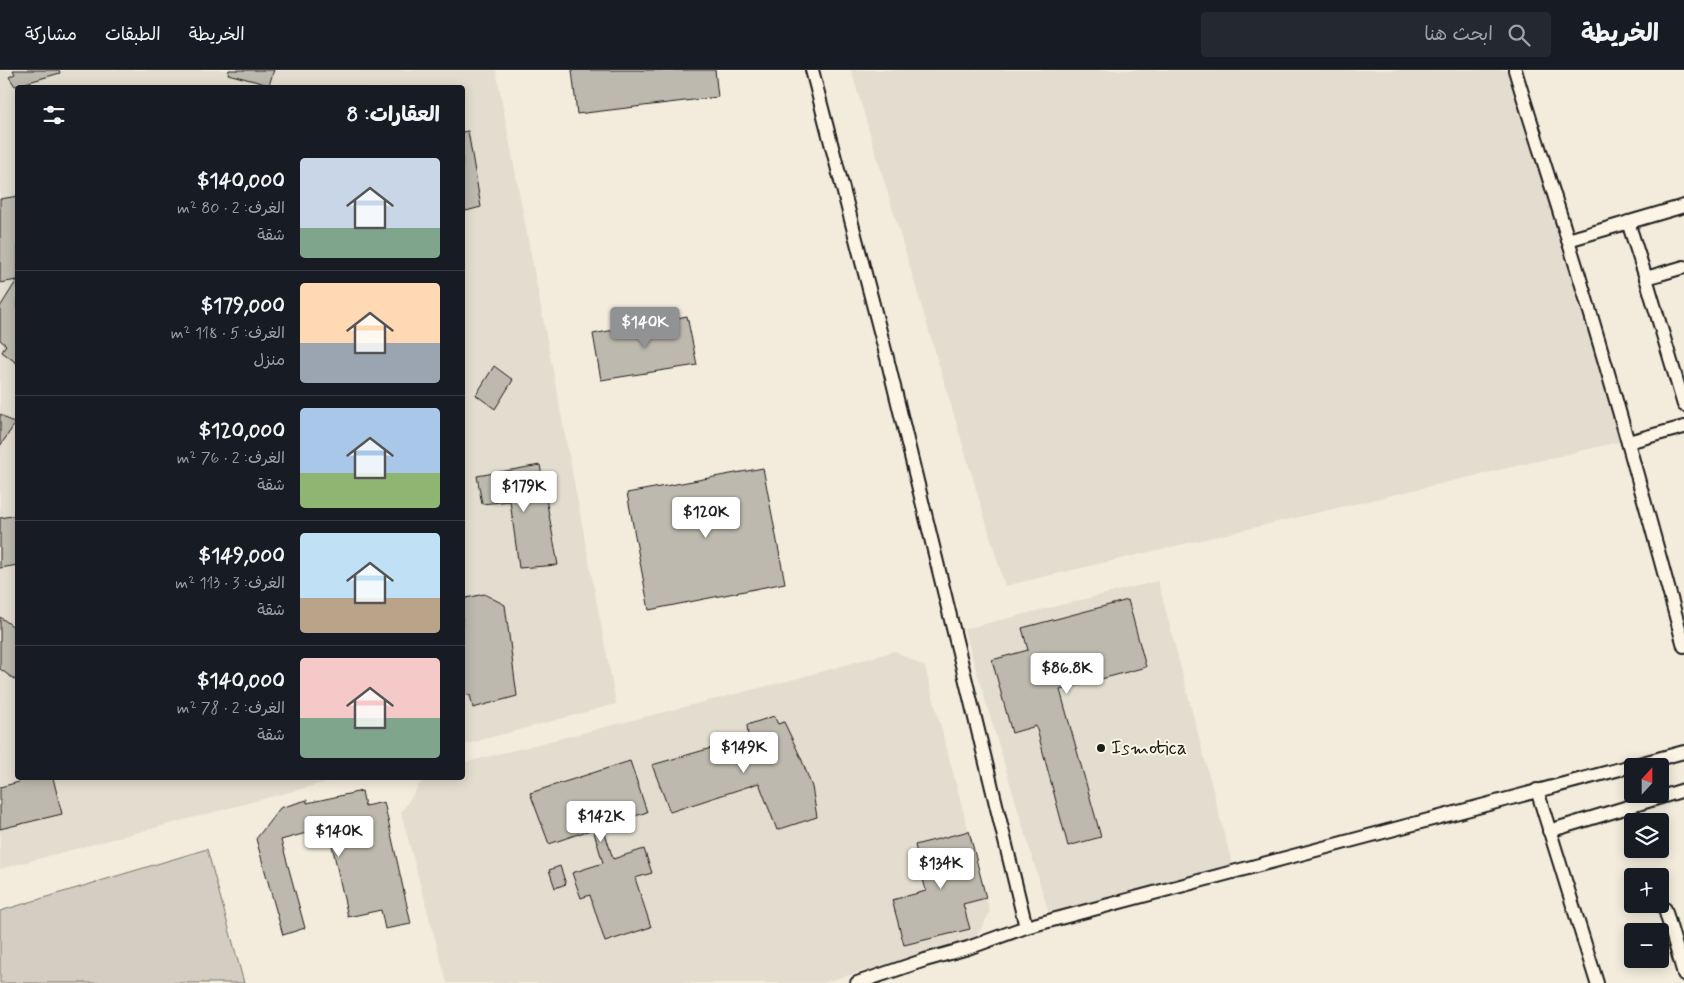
<!DOCTYPE html>
<html lang="ar">
<head>
<meta charset="utf-8">
<style>
  body { margin:0; font-family:Mynerve,"Playpen Sans Arabic",sans-serif; background:#242831; color:#f1f3f6; direction:rtl; height:100vh; display:flex; flex-direction:column; font-size:19px; white-space:nowrap }
  * { box-sizing:border-box; margin:0 }
  p { font-size:16px; color:#9ea1a6 }
  .icon { flex:none; width:28px; height:28px; fill:none; stroke:currentColor; stroke-width:2; stroke-linecap:round; stroke-linejoin:round }
  .map { position:relative; flex:1; overflow:hidden; direction:ltr }
  .sheet { position:absolute; left:15px; top:15px; width:450px; height:695px; display:flex; flex-direction:column; background:#171b24; border-radius:5px; box-shadow:0 2px 12px #0003; direction:rtl }
  .sheet>* { flex:none }
  .needle { width:32px; rotate:21deg }
  .tools { position:absolute; left:1624px; top:688px; display:grid; gap:10px }
  .tools a { display:grid; place-items:center; width:45px; height:45px; border-radius:5px; background:#171b24; box-shadow:0 2px 12px #0003; font-size:25px }
  .price { position:absolute; translate:-50% -42px; padding:0 11px; border-radius:5px; background:#fff; color:#222; font-size:16px; line-height:32px; filter:drop-shadow(0 1px 2px #0008) }
  .price::after { content:''; position:absolute; left:50%; top:30px; width:15px; height:11px; margin-left:-8px; background:inherit; clip-path:polygon(0 0,100% 0,50% 100%) }
  .price.active { background:#919294; color:#fff }
  ul { padding:0; list-style:none }
  li { display:flex; align-items:center; gap:15px; height:125px; padding:0 25px }
  li+li { border-top:1px solid #363941 }
  li span { display:grid; place-items:center; flex:none; width:140px; height:100px; border-radius:5px; color:#555 }
  li>.icon { margin-inline-start:auto }
  span .icon { width:60px; height:60px; fill:#fffc; stroke-width:1 }
  li b { font-size:21px }
  h2 { display:flex; justify-content:space-between; align-items:center; height:60px; padding:0 25px; font-size:21px }
  header { display:flex; align-items:center; gap:30px; box-sizing:border-box; height:70px; padding:0 25px; background:#171b24; border-bottom:1px solid #363941 }
  header strong { font-size:24px }
  nav { display:flex; gap:28px; margin-inline-start:auto; font-size:18px }
  .search { width:350px; height:45px; background:#242831; display:flex; align-items:center; gap:12px; box-sizing:border-box; padding:0 18px; border-radius:5px; color:#9ea1a6; font-size:19px }
  .map>svg:first-child { display:block }
  .built { fill:#e3ddcf }
  .green { fill:#d3cec1; stroke:#78756e }
  .building { fill:#beb9ae; stroke:#1c1c1c }
  .lines { fill:none; stroke-linecap:round; stroke-linejoin:round }
  .street-casing { stroke:#1c1c1c; stroke-width:16 }
  .street { stroke:#fcf5e5; stroke-width:12 }
  .poi-dot { fill:#1c1c1c; stroke:#fcf5e5; stroke-width:2 }
  .labels { text-anchor:middle; dominant-baseline:central; stroke-width:4; stroke-linejoin:round; paint-order:stroke }
  .poi-label { font-size:20px; fill:#1c1c1c; stroke:#fcf5e5; text-anchor:start }
</style>
</head>
<body>
<header>
<strong>الخريطة</strong>
<div class="search"><svg class="icon" aria-label="search" viewBox="0 0 24 24"><circle cx="10" cy="10" r="6"/><path d="M15 15l6 6"/></svg>ابحث هنا</div>
<nav><a>الخريطة</a><a>الطبقات</a><a>مشاركة</a></nav>
</header>
<div class="map">
<svg width="1684" height="913" viewBox="0 0 1684 913">
  <rect width="100%" height="100%" fill="#f3ecdd"/>
  <filter id="ink" filterUnits="userSpaceOnUse"><feTurbulence type="fractalNoise" baseFrequency=".02" numOctaves="2"/><feDisplacementMap in="SourceGraphic" scale="10" xChannelSelector="R" yChannelSelector="G"/><feConvolveMatrix kernelMatrix="1 2 1 2 8 2 1 2 1" color-interpolation-filters="sRGB"/></filter>
  <g filter="url(#ink)">
    <g class="built">
      <polygon points="0,0 496,0 616,634 463,675 462,18 18,18 18,708 342,708 0,799"/>
      <polygon points="851,0 1508,0 1623,371 1005,516"/>
      <polygon points="1158,511 1233,797 1051,850 964,559"/>
      <polygon points="895,581 925,597 990,842 975,869 822,913 447,913 401,743 424,708 462,708 463,693 795,609"/>
    </g>
    <polygon class="green" points="207,779 244,913 0,913 0,841"/>
    <g class="building">
      <polygon points="13,0 59,0 60,3 15,16 9,7 15,4"/>
      <polygon points="229,0 274,0 269,15 228,4"/>
      <polygon points="572,0 715,0 718,27 577,44"/>
      <polygon points="468,61 481,137 462,142 462,62"/>
      <polygon points="18,126 18,294 2,282 6,275 0,270 0,237 17,210 0,213 0,129"/>
      <polygon points="687,246 697,295 601,310 593,264"/>
      <polygon points="494,296 513,310 495,339 476,325"/>
      <polygon points="0,344 15,354 0,376"/>
      <polygon points="540,395 558,495 519,498 510,431 482,434 477,406"/>
      <polygon points="763,398 785,513 649,540 627,423"/>
      <polygon points="18,445 18,495 0,498 0,448"/>
      <polygon points="484,524 505,535 517,626 473,638 470,625 462,626 462,529"/>
      <polygon points="1128,530 1146,597 1060,620 1101,767 1068,776 1036,656 1012,663 992,590 1028,580 1022,558"/>
      <polygon points="0,547 18,560 18,612 0,599"/>
      <polygon points="774,646 778,654 784,652 801,688 812,717 817,747 777,760 759,713 670,742 652,695 743,669 742,667 748,666 747,655"/>
      <polygon points="630,691 647,742 603,757 613,789 644,779 652,803 635,808 651,857 605,872 590,825 581,828 572,803 603,793 593,759 549,774 530,723"/>
      <polygon points="29,708 53,708 62,744 0,759 0,717 19,712 19,710"/>
      <polygon points="362,721 365,736 384,732 411,854 385,859 381,840 348,847 328,757 281,770 305,858 283,865 256,769 280,738 307,730 307,733"/>
      <polygon points="969,761 986,828 963,834 970,859 904,875 892,830 926,821 915,775"/>
      <polygon points="560,796 566,814 555,818 549,800"/>
    </g>
    <g class="lines">
      <g class="street-casing">
        <g id="street">
          <polyline points="812,0 887,288 1026,857"/>
          <path d="M1515 0C1532 57 1551 113 1568 170 1610 304 1647 440 1684 576"/>
          <polyline points="1628,152 1646,208 1684,335"/>
          <polyline points="1568,170 1684,136"/>
          <polyline points="1646,208 1684,197"/>
          <polyline points="1628,372 1684,357"/>
          <polyline points="1537,720 1597,913"/>
          <polyline points="1549,761 1684,720"/>
          <polyline points="1665,839 1684,904"/>
          <polyline points="857,913 925,890 968,878 1026,857 1684,682"/>
        </g>
      </g>
      <use href="#street" class="street"/>
    </g>
  </g>
  <circle class="poi-dot" cx="1101" cy="678" r="5"/>
  <g class="labels">
    <g class="poi-label">
      <text x="1111" y="678">Ismotica</text>
    </g>
  </g>
</svg>
<div class="tools">
<a><svg class="needle" viewBox="-14 -14 28 28"><path d="M0-13l5 13h-10z" fill="#e53935"/><path d="M0 13l5-13h-10z" fill="#9ea1a6"/></svg></a>
<a><svg class="icon" aria-label="layers" viewBox="0 0 24 24"><path d="M12 4l9 5-9 5-9-5zM3 14l9 5 9-5"/></svg></a>
<a>+</a>
<a>−</a>
</div>
<b class="price active" style="left:645px;top:279px">$140K</b>
<b class="price" style="left:524px;top:443px">$179K</b>
<b class="price" style="left:706px;top:469px">$120K</b>
<b class="price" style="left:1067px;top:625px">$86.8K</b>
<b class="price" style="left:744px;top:704px">$149K</b>
<b class="price" style="left:601px;top:773px">$142K</b>
<b class="price" style="left:339px;top:788px">$140K</b>
<b class="price" style="left:941px;top:820px">$134K</b>
<section class="sheet">
<h2>العقارات: 8<svg class="icon" aria-label="filters" viewBox="0 0 24 24"><path d="M4 7h16M4 17h16"/><circle cx="9" cy="7" r="2"/><circle cx="15" cy="17" r="2"/></svg></h2>
<ul>
<li><span style="background:linear-gradient(#c9d6e8 70%,#7fa58c 0)"><svg class="icon" aria-label="home" viewBox="0 0 24 24"><path d="M3 11l9-7 9 7M6 9v11h12V9"/></svg></span><div><b>$140,000</b><p>الغرف: 2 · 80 m²</p><p>شقة</p></div></li>
<li><span style="background:linear-gradient(#ffd9b3 60%,#9aa5b1 0)"><svg class="icon" aria-label="home" viewBox="0 0 24 24"><path d="M3 11l9-7 9 7M6 9v11h12V9"/></svg></span><div><b>$179,000</b><p>الغرف: 5 · 118 m²</p><p>منزل</p></div></li>
<li><span style="background:linear-gradient(#a9c7e8 65%,#8fb573 0)"><svg class="icon" aria-label="home" viewBox="0 0 24 24"><path d="M3 11l9-7 9 7M6 9v11h12V9"/></svg></span><div><b>$120,000</b><p>الغرف: 2 · 76 m²</p><p>شقة</p></div></li>
<li><span style="background:linear-gradient(#bfe0f5 65%,#b9a48a 0)"><svg class="icon" aria-label="home" viewBox="0 0 24 24"><path d="M3 11l9-7 9 7M6 9v11h12V9"/></svg></span><div><b>$149,000</b><p>الغرف: 3 · 113 m²</p><p>شقة</p></div></li>
<li><span style="background:linear-gradient(#f6c9c9 60%,#7fa58c 0)"><svg class="icon" aria-label="home" viewBox="0 0 24 24"><path d="M3 11l9-7 9 7M6 9v11h12V9"/></svg></span><div><b>$140,000</b><p>الغرف: 2 · 78 m²</p><p>شقة</p></div></li>
</ul>
</section>
</div>
</body>
</html>
